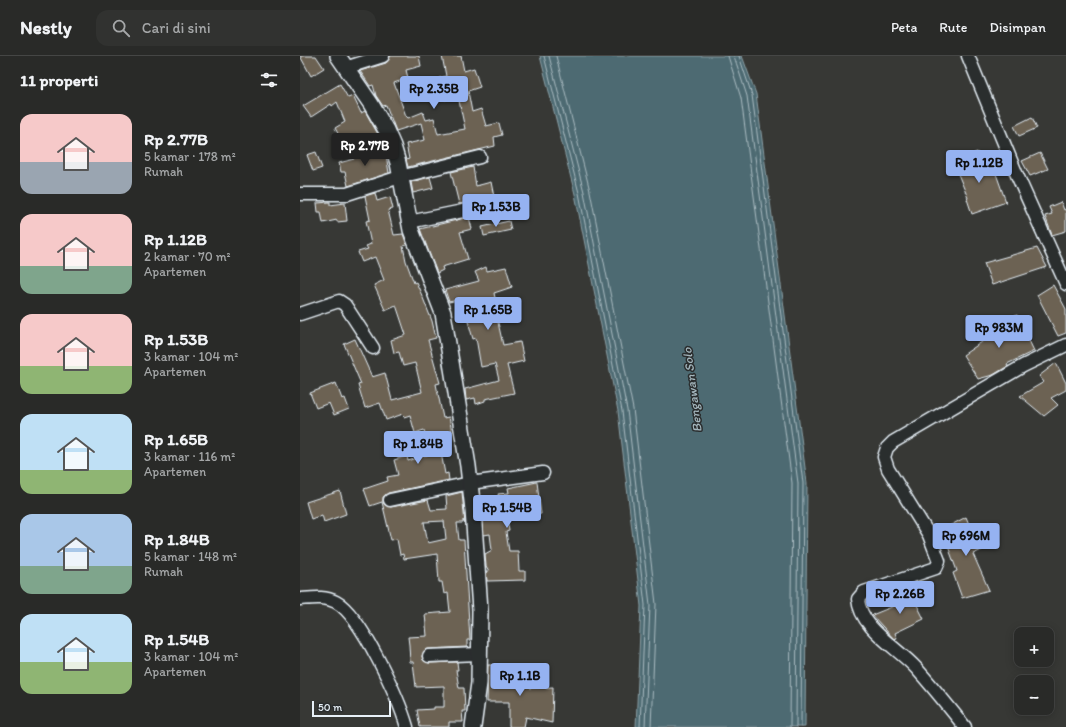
<!DOCTYPE html>
<html lang="id">
<head>
<meta charset="utf-8">
<style>
  body { margin:0; font-family:Itim,sans-serif; background:#313230; color:#f1f3f6; height:100vh; display:flex; flex-direction:column; font-size:15px; white-space:nowrap }
  * { box-sizing:border-box; margin:0 }
  p { font-size:13px; color:#a5a7a8 }
  .icon { flex:none; width:22px; height:22px; fill:none; stroke:currentColor; stroke-width:2; stroke-linecap:round; stroke-linejoin:round }
  .map { position:relative; flex:1; overflow:hidden }
  .side { display:flex; flex-direction:column; background:#292a28; width:300px }
  .side>* { flex:none }
  .buttons { position:absolute; left:714px; top:571px; display:grid; gap:8px }
  .buttons a { display:grid; place-items:center; width:40px; height:40px; border-radius:8px; background:#292a28; box-shadow:0 2px 10px #0003,0 0 0 1px #454645; font-size:20px }
  .scale { position:absolute; left:12px; bottom:10px; width:79px; box-sizing:border-box; padding-left:4px; border:2px solid #e8f1f8; border-top:0; font-size:11px; line-height:14px; white-space:nowrap; color:#e8f1f8; -webkit-text-stroke:3px #2a2d2e; paint-order:stroke }
  .price { position:absolute; translate:-50% -34px; padding:0 9px; border-radius:4px; background:#95b2f1; color:#111; font-size:13px; line-height:26px; filter:drop-shadow(0 1px 2px #0008) }
  .price::after { content:''; position:absolute; left:50%; top:24px; width:12px; height:9px; margin-left:-6px; background:inherit; clip-path:polygon(0 0,100% 0,50% 100%) }
  .price.current { background:#222; color:#fff }
  ul { padding:0; list-style:none }
  li { display:flex; align-items:center; gap:12px; height:100px; padding:0 20px }
  li span { display:grid; place-items:center; flex:none; width:112px; height:80px; border-radius:12px; color:#555 }
  li>.icon { margin-inline-start:auto }
  span .icon { width:48px; height:48px; fill:#fffc; stroke-width:1 }
  li b { font-size:17px }
  h2 { display:flex; justify-content:space-between; align-items:center; height:48px; padding:0 20px; font-size:17px }
  header { display:flex; align-items:center; gap:24px; box-sizing:border-box; height:56px; padding:0 20px; background:#292a28; border-bottom:1px solid #454645 }
  header strong { font-size:19px }
  nav { display:flex; gap:22px; margin-inline-start:auto; font-size:14px }
  .search { width:280px; height:36px; background:#313230; display:flex; align-items:center; gap:10px; box-sizing:border-box; padding:0 14px; border-radius:12px; color:#a5a7a8; font-size:15px }
  main { display:flex; flex:1; min-height:0 }
  .map>svg:first-child { display:block }
  .water { fill:#4e6b72; stroke:#8ca1a8 }
  .lines { fill:none; stroke-linecap:round; stroke-linejoin:round }
  .shore { stroke:#aabbc2; stroke-width:1 }
  .building { fill:#6c6253; stroke:#e8f1f8; fill-rule:evenodd }
  .minor-casing { stroke:#e8f1f8; stroke-width:15 }
  .tertiary-casing { stroke:#e8f1f8; stroke-width:18 }
  .minor { stroke:#2a2d2e; stroke-width:12 }
  .tertiary { stroke:#2a2d2e; stroke-width:15 }
  .labels { text-anchor:middle; dominant-baseline:central; stroke-width:3; stroke-linejoin:round; paint-order:stroke }
  .water-label { font-size:13px; font-style:italic; fill:#a3b5bc; stroke:#2a2d2e }
</style>
</head>
<body>
<header>
<strong>Nestly</strong>
<div class="search"><svg class="icon" aria-label="search" viewBox="0 0 24 24"><circle cx="10" cy="10" r="6"/><path d="M15 15l6 6"/></svg>Cari di sini</div>
<nav><a>Peta</a><a>Rute</a><a>Disimpan</a></nav>
</header>
<main>
<section class="side">
<h2>11 properti<svg class="icon" aria-label="filters" viewBox="0 0 24 24"><path d="M4 7h16M4 17h16"/><circle cx="9" cy="7" r="2"/><circle cx="15" cy="17" r="2"/></svg></h2>
<ul>
<li><span style="background:linear-gradient(#f6c9c9 60%,#9aa5b1 0)"><svg class="icon" aria-label="home" viewBox="0 0 24 24"><path d="M3 11l9-7 9 7M6 9v11h12V9"/></svg></span><div><b>Rp 2.77B</b><p>5 kamar · 178 m²</p><p>Rumah</p></div></li>
<li><span style="background:linear-gradient(#f6c9c9 65%,#7fa58c 0)"><svg class="icon" aria-label="home" viewBox="0 0 24 24"><path d="M3 11l9-7 9 7M6 9v11h12V9"/></svg></span><div><b>Rp 1.12B</b><p>2 kamar · 70 m²</p><p>Apartemen</p></div></li>
<li><span style="background:linear-gradient(#f6c9c9 65%,#8fb573 0)"><svg class="icon" aria-label="home" viewBox="0 0 24 24"><path d="M3 11l9-7 9 7M6 9v11h12V9"/></svg></span><div><b>Rp 1.53B</b><p>3 kamar · 104 m²</p><p>Apartemen</p></div></li>
<li><span style="background:linear-gradient(#bfe0f5 70%,#8fb573 0)"><svg class="icon" aria-label="home" viewBox="0 0 24 24"><path d="M3 11l9-7 9 7M6 9v11h12V9"/></svg></span><div><b>Rp 1.65B</b><p>3 kamar · 116 m²</p><p>Apartemen</p></div></li>
<li><span style="background:linear-gradient(#a9c7e8 65%,#7fa58c 0)"><svg class="icon" aria-label="home" viewBox="0 0 24 24"><path d="M3 11l9-7 9 7M6 9v11h12V9"/></svg></span><div><b>Rp 1.84B</b><p>5 kamar · 148 m²</p><p>Rumah</p></div></li>
<li><span style="background:linear-gradient(#bfe0f5 60%,#8fb573 0)"><svg class="icon" aria-label="home" viewBox="0 0 24 24"><path d="M3 11l9-7 9 7M6 9v11h12V9"/></svg></span><div><b>Rp 1.54B</b><p>3 kamar · 104 m²</p><p>Apartemen</p></div></li>
</ul>
</section>
<div class="map">
<svg width="766" height="671" viewBox="0 0 766 671">
  <rect width="100%" height="100%" fill="#373835"/>
  <filter id="ink" filterUnits="userSpaceOnUse"><feTurbulence type="fractalNoise" baseFrequency=".025" numOctaves="2"/><feDisplacementMap in="SourceGraphic" scale="8" xChannelSelector="R" yChannelSelector="G"/><feConvolveMatrix kernelMatrix="1 2 1 2 8 2 1 2 1" color-interpolation-filters="sRGB"/></filter>
  <g filter="url(#ink)">
    <polygon class="water" points="240,0 442,0 456,38 507,427 505,671 336,671 341,550 318,355 275,138"/>
    <g class="lines">
      <g class="shore">
        <polyline points="244,0 279,137 322,355 345,549 340,671"/>
        <polyline points="249,0 284,136 327,354 350,549 345,671"/>
        <polyline points="256,0 290,135 333,353 356,548 351,671"/>
        <polyline points="428,0 441,42 492,427 490,671"/>
        <polyline points="434,0 447,40 498,427 496,671"/>
        <polyline points="439,0 452,39 503,427 501,671"/>
      </g>
    </g>
    <g class="building">
      <polygon points="0,0 16,0 24,12 11,20"/>
      <polygon points="90,0 119,0 121,10 106,14 108,22 94,27 106,60 108,62 123,56 126,64 134,62 138,78 165,73 158,40 145,44 139,22 146,20 142,0 161,0 164,15 174,12 180,31 168,35 172,56 181,53 186,70 199,67 202,79 194,81 195,90 108,111 106,104 109,103 106,88 125,84 121,67 96,75 86,49 83,50 76,40 73,29 70,30 60,15 86,7"/>
      <polygon points="40,28 48,42 53,40 61,57 65,55 79,80 49,88 46,80 41,83 35,72 45,66 37,46 32,50 31,48 11,61 3,50"/>
      <polygon points="732,61 737,72 719,80 714,70"/>
      <polygon points="85,93 89,117 48,130 45,116 41,116 39,107 54,103 53,100"/>
      <polygon points="16,96 22,112 13,115 7,99"/>
      <polygon points="677,96 685,116 694,112 706,146 672,158 667,143 668,142 653,106"/>
      <polygon points="740,97 748,113 730,120 722,105"/>
      <polygon points="173,111 176,130 191,126 194,141 159,148 151,116"/>
      <polygon points="130,121 133,132 113,137 111,126"/>
      <path d="M75 137 77 145 90 141 93 153 88 154 94 179 103 178 107 189 103 190 106 205 114 227 116 226 123 242 132 265 136 282 128 284 140 327 136 328 143 362 149 361 152 376 145 378 146 384 139 386 145 418 148 417 149 424 88 437 83 441V446L85 449 91 451 128 444 131 454 147 453 146 440 162 436 165 468 163 464V467H157L159 484H164L170 584H167V591L128 593 125 594 122 600 123 604 129 607 157 606 158 614H156L159 632H164L165 655H162L163 666H149V671H120L117 654 134 653V651H144V630L116 631 113 606H110L109 589 108 581 127 580 125 558 150 556 148 537 144 538 142 526H139L137 498 104 503 103 498 100 499 97 483 91 484 82 446 70 450 64 433 88 425 87 421 98 419 94 404 107 400 108 405 130 398 124 374 115 377 110 359 104 361 103 358 86 364 80 347 65 352 58 329 61 328 44 288 55 283 72 321 85 317 92 344 122 336 115 307 103 310 99 296 94 297 91 284 106 279 96 249 85 254 74 229 84 224 75 201 62 206 58 196 68 193 66 190 71 188 66 165 70 164 65 140ZM144 465 146 483 128 487 124 466Z"/>
      <polygon points="30,146 30,149 45,147 47,165 37,166 37,164 23,167 21,156 18,156 17,147"/>
      <polygon points="761,146 764,154 766,153 766,175 752,179 745,160 752,158 749,151"/>
      <polygon points="169,161 172,173 160,176 168,203 142,211 143,214 137,217 120,173"/>
      <polygon points="209,165 211,174 184,180 182,171"/>
      <polygon points="737,192 747,211 692,229 684,207"/>
      <polygon points="186,211 187,215 206,211 212,231 194,237 199,261 197,262 203,289 220,286 224,305 207,309 214,337 185,343 185,345 176,348 175,342 166,344 165,333 199,324 195,308 181,311 176,282 173,283 162,243 149,246 145,234 179,225 175,216"/>
      <polygon points="753,229 766,253 766,277 758,280 737,239"/>
      <polygon points="717,259 734,295 707,308 708,310 693,319 678,323 663,299 692,279 689,272"/>
      <polygon points="756,307 766,327 766,334 751,342 758,349 744,360 720,340 744,326 739,320"/>
      <polygon points="36,327 42,343 45,342 49,353 34,359 29,347 16,352 10,337"/>
      <polygon points="237,426 241,458 229,460 229,458 207,463 209,475 206,476 209,495 218,495 219,515 225,515 225,524 187,525 186,515 189,515 186,510 185,498 192,494 190,478 184,479 181,445 199,442 198,438 209,437 208,432"/>
      <polygon points="40,435 46,458 24,466 22,459 11,463 6,446"/>
      <polygon points="666,461 673,478 679,474 686,492 673,498 689,534 662,542 653,517 657,515 649,493 640,475"/>
      <polygon points="610,535 624,563 595,577 597,582 594,583 572,559 599,548 596,543"/>
      <polygon points="188,609 196,609 196,621 212,621 212,613 231,616 230,632 253,631 252,667 226,661 224,671 209,671 209,646 187,646"/>
    </g>
    <g class="lines">
      <g class="minor-casing">
        <g id="minor">
          <polyline points="668,0 717,119 766,228"/>
          <polyline points="45,12 83,0"/>
          <polyline points="0,138 47,138 100,121 180,101"/>
          <polyline points="109,166 197,148"/>
          <polyline points="0,258 39,245 45,249 73,292"/>
          <polyline points="90,444 170,427 243,417"/>
          <path d="M0 543C13 542 25 540 36 546 61 559 99 643 107 671"/>
          <polyline points="129,600 179,598"/>
          <path d="M665 671C649 651 633 631 616 612 598 592 560 572 558 543L564 536 636 512 639 505 629 479 588 413 584 401 587 392 593 386 723 310 766 289"/>
        </g>
      </g>
      <g class="tertiary-casing">
        <polyline id="tertiary" points="38,0 71,48 86,74 93,90 98,107 111,174 143,257 168,410 173,454 180,554 179,627 173,671"/>
      </g>
      <use href="#minor" class="minor"/>
      <use href="#tertiary" class="tertiary"/>
    </g>
  </g>
  <g class="labels">
    <g class="water-label">
      <text transform="translate(392 334) rotate(-97)">Bengawan Solo</text>
    </g>
  </g>
</svg>
<div class="buttons">
<a>+</a>
<a>−</a>
</div>
<div class="scale">50 m</div>
<b class="price" style="left:134px;top:54px">Rp 2.35B</b>
<b class="price current" style="left:65px;top:111px">Rp 2.77B</b>
<b class="price" style="left:679px;top:128px">Rp 1.12B</b>
<b class="price" style="left:196px;top:172px">Rp 1.53B</b>
<b class="price" style="left:188px;top:275px">Rp 1.65B</b>
<b class="price" style="left:699px;top:293px">Rp 983M</b>
<b class="price" style="left:118px;top:409px">Rp 1.84B</b>
<b class="price" style="left:207px;top:473px">Rp 1.54B</b>
<b class="price" style="left:666px;top:501px">Rp 696M</b>
<b class="price" style="left:600px;top:559px">Rp 2.26B</b>
<b class="price" style="left:220px;top:641px">Rp 1.1B</b>
</div>
</main>
</body>
</html>
